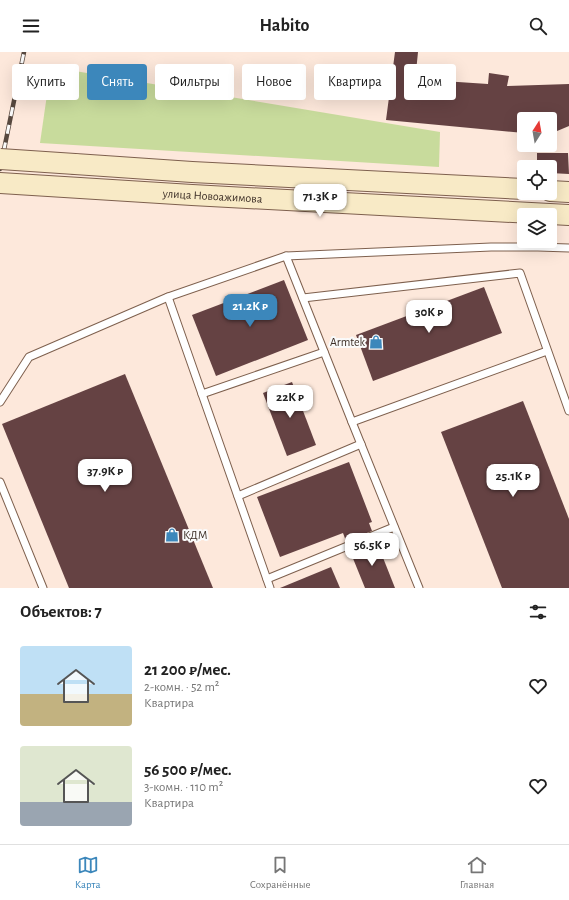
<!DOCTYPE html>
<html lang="ru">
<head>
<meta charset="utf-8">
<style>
  body { margin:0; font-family:"Alegreya Sans",sans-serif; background:#f2f2f2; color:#222; height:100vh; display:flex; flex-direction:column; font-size:15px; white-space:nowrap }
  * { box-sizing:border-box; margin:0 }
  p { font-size:13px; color:#767676 }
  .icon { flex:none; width:22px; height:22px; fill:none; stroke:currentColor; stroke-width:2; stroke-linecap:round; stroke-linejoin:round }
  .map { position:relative; height:536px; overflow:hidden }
  .details { display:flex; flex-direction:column; background:#fff; flex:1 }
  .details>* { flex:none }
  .guide { position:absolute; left:12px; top:12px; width:545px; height:36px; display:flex; gap:8px }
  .needle { width:26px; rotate:11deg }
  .fabs { position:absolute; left:517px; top:60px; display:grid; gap:8px }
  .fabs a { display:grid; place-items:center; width:40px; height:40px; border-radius:4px; background:#fff; box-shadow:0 4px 16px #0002; font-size:20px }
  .price { position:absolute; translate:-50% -34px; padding:0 9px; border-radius:8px; background:#fff; color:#222; font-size:13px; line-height:26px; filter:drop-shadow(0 1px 2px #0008) }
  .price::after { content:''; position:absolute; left:50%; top:24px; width:12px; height:9px; margin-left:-6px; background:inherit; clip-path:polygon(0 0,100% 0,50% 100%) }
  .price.selected { background:#3c87bb; color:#fff }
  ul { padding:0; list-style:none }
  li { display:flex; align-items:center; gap:12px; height:100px; padding:0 20px }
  li span { display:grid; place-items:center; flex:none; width:112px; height:80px; border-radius:4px; color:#555 }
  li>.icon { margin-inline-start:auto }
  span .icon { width:48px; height:48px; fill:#fffc; stroke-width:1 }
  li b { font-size:17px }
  h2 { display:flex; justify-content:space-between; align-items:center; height:48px; padding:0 20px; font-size:17px }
  .pill { padding:0 14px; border-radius:4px; background:#fff; box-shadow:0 4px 16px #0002; font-size:14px; line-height:36px }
  .pill.selected { background:#3c87bb; color:#fff }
  header { display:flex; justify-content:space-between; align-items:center; height:52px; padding:0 20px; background:#fff; font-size:18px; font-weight:700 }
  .tab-bar { display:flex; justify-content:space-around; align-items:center; height:56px; border-top:1px solid #e0e0e0; background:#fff; font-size:11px; color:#767676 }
  .tab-bar a { display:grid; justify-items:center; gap:2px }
  .tab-bar .selected { color:#3c87bb }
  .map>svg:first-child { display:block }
  .green { fill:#c8db9c }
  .building { fill:#654243 }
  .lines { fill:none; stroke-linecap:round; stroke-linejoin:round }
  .lane-casing { stroke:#7e604e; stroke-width:9 }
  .secondary-casing { stroke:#7e604e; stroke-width:22 }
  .lane { stroke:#fff; stroke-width:7 }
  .secondary { stroke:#f8eac6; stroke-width:20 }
  .rail-casing { stroke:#57483f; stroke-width:4.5 }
  .rail { stroke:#fafafa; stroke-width:3; stroke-dasharray:9; stroke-linecap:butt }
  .secondary-bridge-casing { stroke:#7e604e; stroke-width:22; stroke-linecap:butt }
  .secondary-bridge { stroke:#f8eac6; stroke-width:20 }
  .labels { text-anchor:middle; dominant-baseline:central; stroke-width:4; stroke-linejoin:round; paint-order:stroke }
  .street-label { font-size:12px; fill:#3c2e26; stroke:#fafafa }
  .poi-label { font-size:12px; fill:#3c2e26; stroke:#fafafa; text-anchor:end }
</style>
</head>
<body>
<header><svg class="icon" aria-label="menu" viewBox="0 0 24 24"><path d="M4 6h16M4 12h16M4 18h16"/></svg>Habito<svg class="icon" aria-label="search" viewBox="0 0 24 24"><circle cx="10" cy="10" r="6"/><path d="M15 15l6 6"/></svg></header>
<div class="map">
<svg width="569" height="536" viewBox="0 0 569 536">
  <rect width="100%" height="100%" fill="#fde8db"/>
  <polygon class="green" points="51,15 440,80 439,115 40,91"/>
  <g class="building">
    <polygon points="395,0 418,0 416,20 443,19 443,29 488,32 489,21 509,24 507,34 569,32 569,74 550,82 550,67 524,67 524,81 386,68"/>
    <polygon points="537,101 568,101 569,122 550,121 550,115 537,115"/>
    <polygon points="284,228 308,288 216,324 192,263"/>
    <polygon points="484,235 502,281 373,329 356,283"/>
    <polygon points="125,322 213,536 69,536 2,372"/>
    <polygon points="292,330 316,393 287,404 263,341"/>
    <polygon points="523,349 569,467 569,536 502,536 441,380"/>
    <polygon points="349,410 372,470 369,471 372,479 346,489 343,481 280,505 257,445"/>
    <polygon points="376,488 395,536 365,536 350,499"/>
    <polygon points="331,515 340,536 280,536"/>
  </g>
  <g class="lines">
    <g class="lane-casing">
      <g id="lane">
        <polyline points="286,204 352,370 419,536"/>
        <polyline points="168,245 270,536"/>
        <polyline points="303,246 520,221 569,359"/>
        <polyline points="202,342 324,300"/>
        <polyline points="0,350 29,305 168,245 286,204 491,195 538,195 569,196"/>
        <polyline points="352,370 547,299"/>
        <polyline points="0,430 43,536"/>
        <polyline points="238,444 361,392"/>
        <polyline points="267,527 394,475"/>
      </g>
    </g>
    <g class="secondary-casing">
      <g id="secondary">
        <polyline points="75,112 192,120 524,137"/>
        <path id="s1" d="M0 131 192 143 569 163"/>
        <polyline points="550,139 569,140"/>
      </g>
    </g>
    <use href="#lane" class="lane"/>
    <use href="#secondary" class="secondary"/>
    <g class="rail-casing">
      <polyline id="rail" points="0,117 24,0"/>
    </g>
    <use href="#rail" class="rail"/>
    <g class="secondary-bridge-casing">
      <polyline id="secondary-bridge" points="0,107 75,112"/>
    </g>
    <use href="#secondary-bridge" class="secondary-bridge"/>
  </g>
  <defs>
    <g id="shop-bare" transform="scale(1.08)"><path d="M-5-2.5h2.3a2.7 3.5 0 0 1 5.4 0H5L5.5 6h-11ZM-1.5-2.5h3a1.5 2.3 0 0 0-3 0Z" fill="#3c87bb" stroke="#fafafa" stroke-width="2.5" paint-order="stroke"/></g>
  </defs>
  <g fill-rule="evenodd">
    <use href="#shop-bare" x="376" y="290"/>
    <use href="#shop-bare" x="172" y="483"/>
  </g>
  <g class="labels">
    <g class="street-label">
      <text stroke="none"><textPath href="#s1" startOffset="213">улица Новоажимова</textPath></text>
    </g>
    <g class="poi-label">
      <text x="365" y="290">Armtek</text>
      <text x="183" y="483" text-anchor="start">КДМ</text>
    </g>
  </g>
</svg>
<div class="fabs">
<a><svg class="needle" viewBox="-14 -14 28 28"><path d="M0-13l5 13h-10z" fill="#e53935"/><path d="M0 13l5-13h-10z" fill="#767676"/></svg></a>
<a><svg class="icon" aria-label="locate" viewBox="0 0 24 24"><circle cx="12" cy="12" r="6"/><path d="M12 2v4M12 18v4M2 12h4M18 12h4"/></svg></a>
<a><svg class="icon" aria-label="layers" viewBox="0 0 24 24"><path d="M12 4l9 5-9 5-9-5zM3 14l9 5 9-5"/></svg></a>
</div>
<b class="price" style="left:320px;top:166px">71.3K ₽</b>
<b class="price selected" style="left:250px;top:276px">21.2K ₽</b>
<b class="price" style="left:429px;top:282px">30K ₽</b>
<b class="price" style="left:290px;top:367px">22K ₽</b>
<b class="price" style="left:105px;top:441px">37.9K ₽</b>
<b class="price" style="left:513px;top:446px">25.1K ₽</b>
<b class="price" style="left:372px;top:515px">56.5K ₽</b>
<div class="guide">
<a class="pill">Купить</a>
<a class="pill selected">Снять</a>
<a class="pill">Фильтры</a>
<a class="pill">Новое</a>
<a class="pill">Квартира</a>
<a class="pill">Дом</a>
</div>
</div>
<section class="details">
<h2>Объектов: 7<svg class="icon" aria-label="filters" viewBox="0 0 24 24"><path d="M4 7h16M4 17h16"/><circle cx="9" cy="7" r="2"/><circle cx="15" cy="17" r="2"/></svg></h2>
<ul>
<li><span style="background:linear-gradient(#bfe0f5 60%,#c2b280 0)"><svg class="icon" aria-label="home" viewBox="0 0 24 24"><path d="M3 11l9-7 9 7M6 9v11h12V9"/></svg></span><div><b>21 200 ₽/мес.</b><p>2-комн. · 52 m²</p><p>Квартира</p></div><svg class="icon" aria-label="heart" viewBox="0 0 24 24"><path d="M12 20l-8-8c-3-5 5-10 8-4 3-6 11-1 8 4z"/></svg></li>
<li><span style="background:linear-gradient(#dfe7d0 70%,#9aa5b1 0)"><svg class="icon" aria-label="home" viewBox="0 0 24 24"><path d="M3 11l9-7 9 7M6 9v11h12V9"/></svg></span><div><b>56 500 ₽/мес.</b><p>3-комн. · 110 m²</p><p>Квартира</p></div><svg class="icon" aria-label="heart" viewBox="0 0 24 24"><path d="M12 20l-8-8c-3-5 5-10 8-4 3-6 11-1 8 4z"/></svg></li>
</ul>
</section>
<nav class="tab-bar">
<a class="selected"><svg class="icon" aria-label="map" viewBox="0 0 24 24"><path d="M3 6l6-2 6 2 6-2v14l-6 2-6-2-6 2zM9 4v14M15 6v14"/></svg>Карта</a>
<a><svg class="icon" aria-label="saved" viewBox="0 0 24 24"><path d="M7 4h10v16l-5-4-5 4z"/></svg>Сохранённые</a>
<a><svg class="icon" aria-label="home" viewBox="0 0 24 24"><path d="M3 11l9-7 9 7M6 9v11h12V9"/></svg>Главная</a>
</nav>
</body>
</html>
